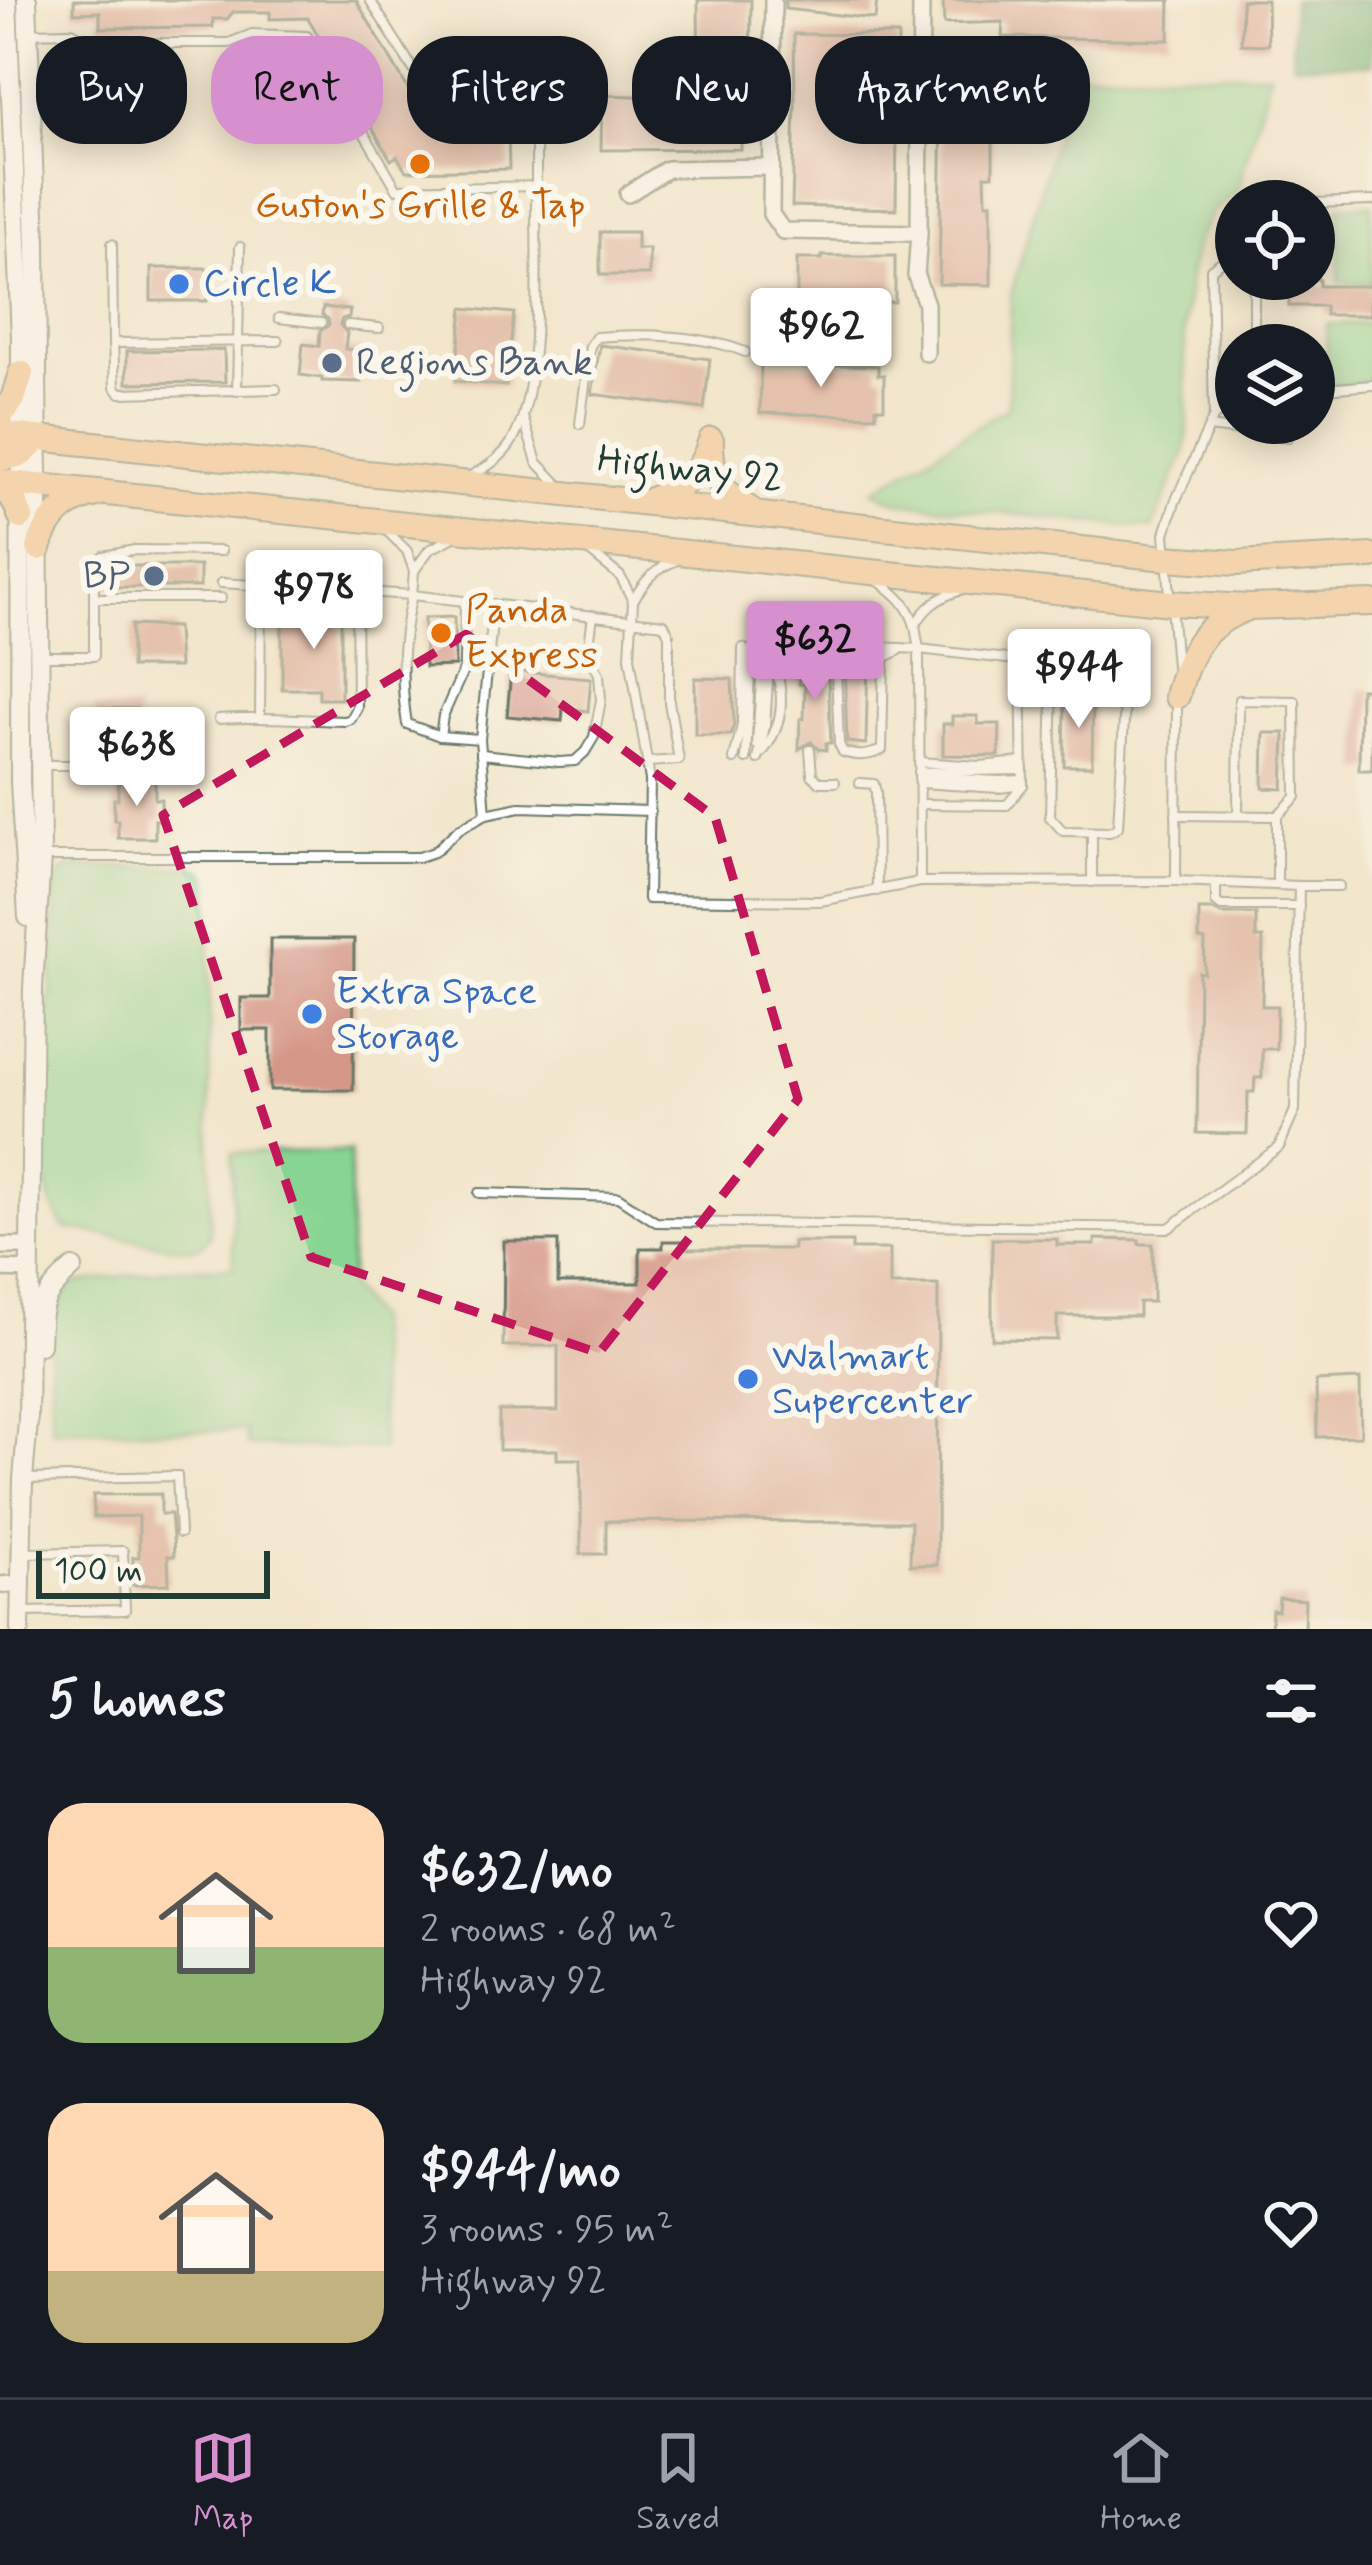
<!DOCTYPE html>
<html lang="en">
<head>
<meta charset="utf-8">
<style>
  body { margin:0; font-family:Mynerve,sans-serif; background:#242831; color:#f1f3f6; height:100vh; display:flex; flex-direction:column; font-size:45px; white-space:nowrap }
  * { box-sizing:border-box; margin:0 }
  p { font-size:39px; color:#9ea1a6 }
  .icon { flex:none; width:66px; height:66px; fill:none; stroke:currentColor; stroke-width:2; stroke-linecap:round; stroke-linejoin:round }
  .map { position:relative; height:1629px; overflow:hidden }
  .drawer { display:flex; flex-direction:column; background:#171b24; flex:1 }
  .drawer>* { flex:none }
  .hud { position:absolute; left:36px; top:36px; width:1302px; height:108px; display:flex; gap:24px }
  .tools { position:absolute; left:1215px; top:180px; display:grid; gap:24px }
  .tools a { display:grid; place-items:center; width:120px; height:120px; border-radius:50%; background:#171b24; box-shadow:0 6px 30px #0003; font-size:60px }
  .scale { position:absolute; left:36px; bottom:30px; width:234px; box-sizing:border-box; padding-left:12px; border:6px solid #1f3d34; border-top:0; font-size:33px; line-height:42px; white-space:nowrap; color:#1f3d34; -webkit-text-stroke:9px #fbf7ec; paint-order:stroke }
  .price { position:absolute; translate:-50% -102px; padding:0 27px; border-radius:12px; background:#fff; color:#222; font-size:39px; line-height:78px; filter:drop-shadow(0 3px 6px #0008) }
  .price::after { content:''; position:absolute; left:50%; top:72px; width:36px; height:27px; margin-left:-18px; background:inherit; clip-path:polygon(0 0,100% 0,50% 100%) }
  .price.current { background:#d690ce; color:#111 }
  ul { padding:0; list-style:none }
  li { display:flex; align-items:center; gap:36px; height:300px; padding:0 48px }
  li span { display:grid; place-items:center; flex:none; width:336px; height:240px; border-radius:36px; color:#555 }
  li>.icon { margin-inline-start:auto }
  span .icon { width:144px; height:144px; fill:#fffc; stroke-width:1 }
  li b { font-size:51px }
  h2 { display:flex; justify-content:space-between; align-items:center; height:144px; padding:0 48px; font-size:51px }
  .chip { padding:0 42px; border-radius:48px; background:#171b24; box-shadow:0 6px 30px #0003; font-size:42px; line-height:108px }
  .chip.current { background:#d690ce; color:#111 }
  .tab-bar { display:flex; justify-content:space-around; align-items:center; height:168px; border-top:3px solid #363941; background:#171b24; font-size:33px; color:#9ea1a6 }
  .tab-bar a { display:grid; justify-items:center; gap:6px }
  .tab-bar .current { color:#d690ce }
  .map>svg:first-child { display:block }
  .green { fill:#88d593; stroke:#548964; stroke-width:3 }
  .forest { fill:#6eb67d; stroke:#467a58; stroke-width:3 }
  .building { fill:#d59788 }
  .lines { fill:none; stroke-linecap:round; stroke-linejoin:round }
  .service-casing { stroke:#697869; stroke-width:12 }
  .minor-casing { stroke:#697869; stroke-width:20 }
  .tertiary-casing { stroke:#697869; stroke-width:22 }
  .primary-casing { stroke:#697869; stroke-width:28 }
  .service { stroke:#fff; stroke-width:8 }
  .minor { stroke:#fff; stroke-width:15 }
  .tertiary { stroke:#fff; stroke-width:18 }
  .primary { stroke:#f7be88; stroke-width:24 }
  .marked { fill:none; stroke:#c2185b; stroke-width:9; stroke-dasharray:24 15; stroke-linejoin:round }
  .food-dot { fill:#e8710a; stroke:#fbf7ec; stroke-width:4.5 }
  .shop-dot { fill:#3f7fe0; stroke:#fbf7ec; stroke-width:4.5 }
  .service-dot { fill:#5c6f8a; stroke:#fbf7ec; stroke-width:4.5 }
  .labels { text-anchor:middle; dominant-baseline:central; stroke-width:12; stroke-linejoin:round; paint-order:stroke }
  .food-label { font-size:39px; fill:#c56008; stroke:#fbf7ec }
  .shop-label { font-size:39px; fill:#366cbe; stroke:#fbf7ec; text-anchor:start }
  .service-label { font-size:39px; fill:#4e5e75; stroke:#fbf7ec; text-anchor:start }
  .street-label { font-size:39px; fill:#1f3d34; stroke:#fbf7ec }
</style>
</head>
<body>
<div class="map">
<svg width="1372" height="1629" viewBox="0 0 1372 1629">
  <rect width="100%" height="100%" fill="#fbf7ec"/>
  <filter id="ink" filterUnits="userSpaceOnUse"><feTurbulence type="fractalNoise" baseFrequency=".00833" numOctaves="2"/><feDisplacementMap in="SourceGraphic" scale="24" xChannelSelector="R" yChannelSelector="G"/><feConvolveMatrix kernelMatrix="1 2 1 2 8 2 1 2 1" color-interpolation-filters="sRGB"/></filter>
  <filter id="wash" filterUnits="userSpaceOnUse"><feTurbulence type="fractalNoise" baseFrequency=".004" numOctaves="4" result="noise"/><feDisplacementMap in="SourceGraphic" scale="48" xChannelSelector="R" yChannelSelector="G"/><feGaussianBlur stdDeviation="2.7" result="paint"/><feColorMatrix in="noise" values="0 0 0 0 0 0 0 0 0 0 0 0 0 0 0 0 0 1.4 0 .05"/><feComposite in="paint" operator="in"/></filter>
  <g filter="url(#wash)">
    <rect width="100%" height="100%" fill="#f2e6cc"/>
    <g class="green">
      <polygon points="1074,72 1270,73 1238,190 1211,214 1195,245 1188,284 1184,328 1188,431 1185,452 1152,529 899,502 873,491 1008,407 1011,294"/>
      <polygon points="1372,204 1372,283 1339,282 1339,206"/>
      <polygon points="1372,323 1372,381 1355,385 1326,386 1327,324"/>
      <polygon points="68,867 194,867 205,873 209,882 210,1236 199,1248 180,1248 64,1228 52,1206 43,1171 44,1025 51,992 55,884 58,876"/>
      <polygon points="350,1151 350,1287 374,1320 383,1449 248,1446 245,1431 51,1429 50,1325 70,1284 176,1268 233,1268 232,1153"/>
    </g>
    <polygon class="forest" points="1292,0 1372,0 1372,64 1293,64"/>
    <g id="blocks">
      <g class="building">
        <polygon points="74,0 356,0 431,128 508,128 509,169 406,171 397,156 391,160 308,18 270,19 270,12 233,12 227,19 213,19 213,27 100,28 100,12 74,13"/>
        <polygon points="698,0 751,0 750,72 717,72 717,98 742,99 741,149 601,150 602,95 699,98"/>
        <polygon points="785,0 877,0 875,19 785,9"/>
        <polygon points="943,0 1170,0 1169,40 1002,37 1003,22 944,24"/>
        <polygon points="1242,0 1267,0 1268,45 1241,44"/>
        <polygon points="794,34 898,35 896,209 792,206 795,106"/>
        <polygon points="943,50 986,50 987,92 993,92 993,175 985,175 986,203 991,203 991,285 939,284"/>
        <polygon points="600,232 637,232 637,249 649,249 649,275 600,275"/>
        <polygon points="822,256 895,256 895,302 797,301 797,259 822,259"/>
        <rect x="151" y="268" width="56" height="33"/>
        <polygon points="1289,279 1319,279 1319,286 1370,286 1370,315 1325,315 1325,306 1289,306"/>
        <polygon points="323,307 350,310 349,317 342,319 340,325 347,333 345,349 364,351 361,382 322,381 322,378 300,375 303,344 319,346 320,331 329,325 328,319 322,315"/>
        <polygon points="463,308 514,313 506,386 455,381"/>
        <polygon points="600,345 710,359 704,409 592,394"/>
        <polygon points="224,350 225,382 127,383 127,351"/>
        <polygon points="761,363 878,366 878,375 884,375 884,408 876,408 876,416 760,413"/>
        <rect x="108" y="566" width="92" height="21"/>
        <polygon points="312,602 341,602 341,699 319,699 319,689 282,689 282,620 312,620"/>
        <polygon points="454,617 455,666 425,667 424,618"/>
        <polygon points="131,625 177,627 179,667 131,667"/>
        <polygon points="848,654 868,655 866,744 847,742 844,655"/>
        <polygon points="799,655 802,655 805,661 811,663 820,655 827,655 831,743 826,743 826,750 818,749 811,742 799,749 800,719 804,719 805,685 799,684"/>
        <polygon points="511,671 591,678 588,711 563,708 562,721 507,716"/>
        <polygon points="695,678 732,679 734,724 731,735 695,735"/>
        <polygon points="1360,689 1372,689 1372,770 1359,770"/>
        <polygon points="1065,696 1093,696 1092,766 1064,766"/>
        <polygon points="95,708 137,709 137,726 94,725"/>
        <polygon points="952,716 978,716 978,724 1000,724 999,756 943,755 943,724 952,724"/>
        <polygon points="1264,733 1285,733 1283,789 1263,788"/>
        <polygon points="118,780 155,780 155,799 161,799 161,820 155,820 155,838 118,838 118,820 114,820 114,799 118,799"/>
        <polygon points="1199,910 1213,910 1221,914 1256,914 1256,938 1263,938 1262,1006 1277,1006 1276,1049 1262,1049 1262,1078 1255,1078 1254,1092 1248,1092 1247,1134 1197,1133 1199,972 1204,973 1205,940 1199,939"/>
        <polygon points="270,939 354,939 353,1090 270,1090 270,1030 241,1030 241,998 270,998"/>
        <polygon points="992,1239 1057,1239 1057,1245 1095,1245 1095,1239 1139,1240 1139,1244 1153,1244 1153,1302 1139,1302 1139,1316 1057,1316 1057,1340 992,1339"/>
        <polygon points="504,1241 558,1241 558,1283 640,1283 640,1248 663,1248 663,1241 687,1241 687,1249 793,1249 793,1242 852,1242 852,1249 890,1249 890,1285 938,1285 937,1565 910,1565 911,1522 606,1521 606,1554 581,1554 581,1459 557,1459 557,1450 499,1450 499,1411 558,1411 558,1346 503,1346"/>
        <polygon points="1360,1379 1361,1436 1317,1437 1316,1381"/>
        <polygon points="161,1494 161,1514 171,1514 173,1538 174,1556 168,1556 169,1584 133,1585 133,1557 139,1557 139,1516 94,1517 93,1495"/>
        <polygon points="1279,1598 1305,1600 1304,1629 1271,1629 1272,1610 1278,1611"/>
      </g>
    </g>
  </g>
  <g filter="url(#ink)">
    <use href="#blocks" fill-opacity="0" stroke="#697869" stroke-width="3"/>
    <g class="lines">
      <g class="service-casing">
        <g id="service">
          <polyline points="27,33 72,32 91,42 115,43 229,43 252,34 307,36 397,189 536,186 536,131 529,116 518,112 440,112 370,0"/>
          <polyline points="1314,203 1372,201"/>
          <polyline points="1236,223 1230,235 1231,255 1236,261"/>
          <polyline points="112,244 113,343 278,341"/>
          <polyline points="1251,279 1254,293 1254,345"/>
          <polyline points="279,318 321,323"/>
          <polyline points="348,325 379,328"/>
          <polyline points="113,343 115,387 120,393 276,389"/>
          <polyline points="1314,390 1372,385"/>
          <polyline points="237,391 240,247"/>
          <polyline points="1214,416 1211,269 1231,255"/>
          <polyline points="523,417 537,462 559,485"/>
          <path d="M580 424 590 346 596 337C642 333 703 335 745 352"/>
          <polyline points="1209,427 1288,437"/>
          <path d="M468 477C485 469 501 459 511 443 545 390 535 252 536 186"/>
          <polyline points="386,530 407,551 414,571 429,550 454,537"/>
          <path d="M588 550 620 576 633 601C643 582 655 569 675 561"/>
          <polyline points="414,571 412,595 664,624 669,635 669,702 679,760 648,762"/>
          <path d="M878 581C896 593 909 605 915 626 925 607 938 598 958 591"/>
          <path d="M221 583 412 595C401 637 400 681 407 724L440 736 480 739"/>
          <polyline points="94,598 221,598"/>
          <polyline points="633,601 630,657 650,780 648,899 820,901 920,882 1176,881 1177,699"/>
          <polyline points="494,604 480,739 486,814 520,807 650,811"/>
          <polyline points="915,626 919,649 920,882"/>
          <polyline points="835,645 919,649 1025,661 1053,676 1050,817 1063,831 1110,832 1118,827 1125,701 1117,684 1054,683"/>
          <path d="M810 655 816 645H835L839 744 843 752C858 757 868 756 882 750L884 658 898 651"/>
          <polyline points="41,656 94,656 94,567 103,556 135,550 221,551"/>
          <polyline points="1176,666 1165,534 1175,502 1214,416 1236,404"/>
          <polyline points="260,716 261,587"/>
          <path d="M219 719C261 716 303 720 345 721L351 719 357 708 356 590"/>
          <polyline points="440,736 443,716 464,669 465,601"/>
          <polyline points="757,745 763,649"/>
          <polyline points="810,750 812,775 819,782 835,782"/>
          <path d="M762 753C787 720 784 692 772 654"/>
          <polyline points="481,754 559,762 575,761 585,752 594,737 601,700 599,674 588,653 593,615"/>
          <polyline points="734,759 742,725 743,648"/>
          <polyline points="746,759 751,649"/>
          <polyline points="758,759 765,726 770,651 763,649"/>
          <polyline points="919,762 980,766 1022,762"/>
          <polyline points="39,765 92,765"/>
          <polyline points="919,772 1023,770"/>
          <polyline points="919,777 999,781 1023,780"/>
          <polyline points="860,783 874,784 876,792 877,891"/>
          <polyline points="920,783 999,788 1023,785 1021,660"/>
          <polyline points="920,804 1007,805 1023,785"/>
          <polyline points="1176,815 1277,816 1296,797 1295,701 1239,700 1238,815"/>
          <polyline points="1277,816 1277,885"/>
          <polyline points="1092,832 1092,882"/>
          <polyline points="45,857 419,857 434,852 459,829 486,814"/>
          <polyline points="1216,883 1216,902 1221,906 1299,906"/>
          <polyline points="1299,886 1339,886"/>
          <polyline points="479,1193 618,1197 656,1222 1169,1228 1279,1147 1295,1110 1299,886 1176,881"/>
          <polyline points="24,1479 177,1476 180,1533"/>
          <polyline points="23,1612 125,1610 123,1551 23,1553"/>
        </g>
      </g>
      <g class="minor-casing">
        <g id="minor">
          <polyline points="773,0 771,214 783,231 919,233"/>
          <polyline points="921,0 919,233 916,276 926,304 926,353"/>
          <polyline points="628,194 667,169 769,167"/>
          <polyline points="0,1246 29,1246"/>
          <polyline points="0,1269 29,1270"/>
          <polyline points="0,1585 21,1583"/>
        </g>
      </g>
      <g class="tertiary-casing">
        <g id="tertiary">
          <polyline points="7,0 21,339 20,782 28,917"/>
          <path d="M40 1345C42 1302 40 1298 73 1268"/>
          <polyline points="20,1629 23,1479 28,1421 33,988 41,857 36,243 27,0"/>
        </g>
      </g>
      <g class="primary-casing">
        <g id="primary">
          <polyline points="0,417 13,399 21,373"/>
          <polyline points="0,434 1166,558 1236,563 1372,556"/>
          <path d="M711 445C712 483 724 493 754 512"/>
          <polyline points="0,459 22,454 39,438"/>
          <polyline points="0,482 1171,603 1249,607 1372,603"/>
          <polyline points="0,486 14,500 21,517"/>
          <path d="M653 499C685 488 701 473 711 440"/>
          <path d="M39 548C48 517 66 500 97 494"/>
          <path d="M1177 696C1188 653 1201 626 1245 609"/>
        </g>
      </g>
      <use href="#service" class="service"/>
      <use href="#minor" class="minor"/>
      <use href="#tertiary" class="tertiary"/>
      <use href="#primary" class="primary"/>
    </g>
  </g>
  <path d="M0 0H1372V1629H0ZM466 634 715 817 798 1099 599 1353 311 1257 163 815Z" fill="#f2e6cc" fill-opacity=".55" fill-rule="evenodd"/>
  <path class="marked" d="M466 634 715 817 798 1099 599 1353 311 1257 163 815Z"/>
  <g class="food-dot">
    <circle cx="420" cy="164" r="12"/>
    <circle cx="441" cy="633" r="12"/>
  </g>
  <g class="shop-dot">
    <circle cx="179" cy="284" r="12"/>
    <circle cx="312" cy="1014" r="12"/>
    <circle cx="748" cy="1379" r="12"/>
  </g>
  <g class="service-dot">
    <circle cx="332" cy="363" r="12"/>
    <circle cx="154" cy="576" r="12"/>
  </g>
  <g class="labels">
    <g class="food-label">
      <text x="420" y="206">Guston's Grille &amp; Tap</text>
      <text x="465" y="611" text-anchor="start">Panda<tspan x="465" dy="45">Express</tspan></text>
    </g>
    <g class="shop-label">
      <text x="203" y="284">Circle K</text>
      <text x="336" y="992">Extra Space<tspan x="336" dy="45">Storage</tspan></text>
      <text x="772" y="1357">Walmart<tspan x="772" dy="45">Supercenter</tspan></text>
    </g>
    <g class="service-label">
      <text x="356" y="363">Regions Bank</text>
      <text x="130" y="576" text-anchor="end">BP</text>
    </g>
    <g class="street-label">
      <text transform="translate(690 470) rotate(6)">Highway 92</text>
    </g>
  </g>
</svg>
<div class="tools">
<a><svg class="icon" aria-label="locate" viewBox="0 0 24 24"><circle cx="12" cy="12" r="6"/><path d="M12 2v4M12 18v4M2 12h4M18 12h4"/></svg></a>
<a><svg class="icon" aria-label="layers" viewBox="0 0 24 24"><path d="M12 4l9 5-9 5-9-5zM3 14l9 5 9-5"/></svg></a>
</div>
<div class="scale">100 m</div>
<b class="price" style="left:821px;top:390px">$962</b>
<b class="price" style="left:314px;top:652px">$978</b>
<b class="price current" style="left:815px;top:703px">$632</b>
<b class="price" style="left:1079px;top:731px">$944</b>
<b class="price" style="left:137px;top:809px">$638</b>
<div class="hud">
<a class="chip">Buy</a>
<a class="chip current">Rent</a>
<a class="chip">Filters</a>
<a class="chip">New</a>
<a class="chip">Apartment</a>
</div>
</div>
<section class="drawer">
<h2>5 homes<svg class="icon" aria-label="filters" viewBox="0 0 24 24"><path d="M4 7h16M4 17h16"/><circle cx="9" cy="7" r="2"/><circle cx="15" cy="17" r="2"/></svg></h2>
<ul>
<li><span style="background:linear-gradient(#ffd9b3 60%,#8fb573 0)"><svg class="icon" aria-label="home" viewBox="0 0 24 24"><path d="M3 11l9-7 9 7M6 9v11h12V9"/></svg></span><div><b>$632/mo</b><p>2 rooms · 68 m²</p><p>Highway 92</p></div><svg class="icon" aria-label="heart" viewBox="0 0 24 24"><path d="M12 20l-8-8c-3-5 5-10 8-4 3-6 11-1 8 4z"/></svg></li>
<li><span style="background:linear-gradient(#ffd9b3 70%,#c2b280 0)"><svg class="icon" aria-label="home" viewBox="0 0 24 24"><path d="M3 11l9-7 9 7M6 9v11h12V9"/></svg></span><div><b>$944/mo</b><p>3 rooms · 95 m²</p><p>Highway 92</p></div><svg class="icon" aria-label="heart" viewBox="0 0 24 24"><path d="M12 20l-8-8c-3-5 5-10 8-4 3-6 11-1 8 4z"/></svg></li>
</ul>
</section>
<nav class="tab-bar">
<a class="current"><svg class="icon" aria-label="map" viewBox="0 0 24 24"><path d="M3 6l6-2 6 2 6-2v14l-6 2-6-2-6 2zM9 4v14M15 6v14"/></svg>Map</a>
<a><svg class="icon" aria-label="saved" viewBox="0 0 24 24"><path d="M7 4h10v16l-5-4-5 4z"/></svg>Saved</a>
<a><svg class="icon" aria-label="home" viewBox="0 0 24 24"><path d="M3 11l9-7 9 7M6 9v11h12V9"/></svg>Home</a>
</nav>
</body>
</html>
